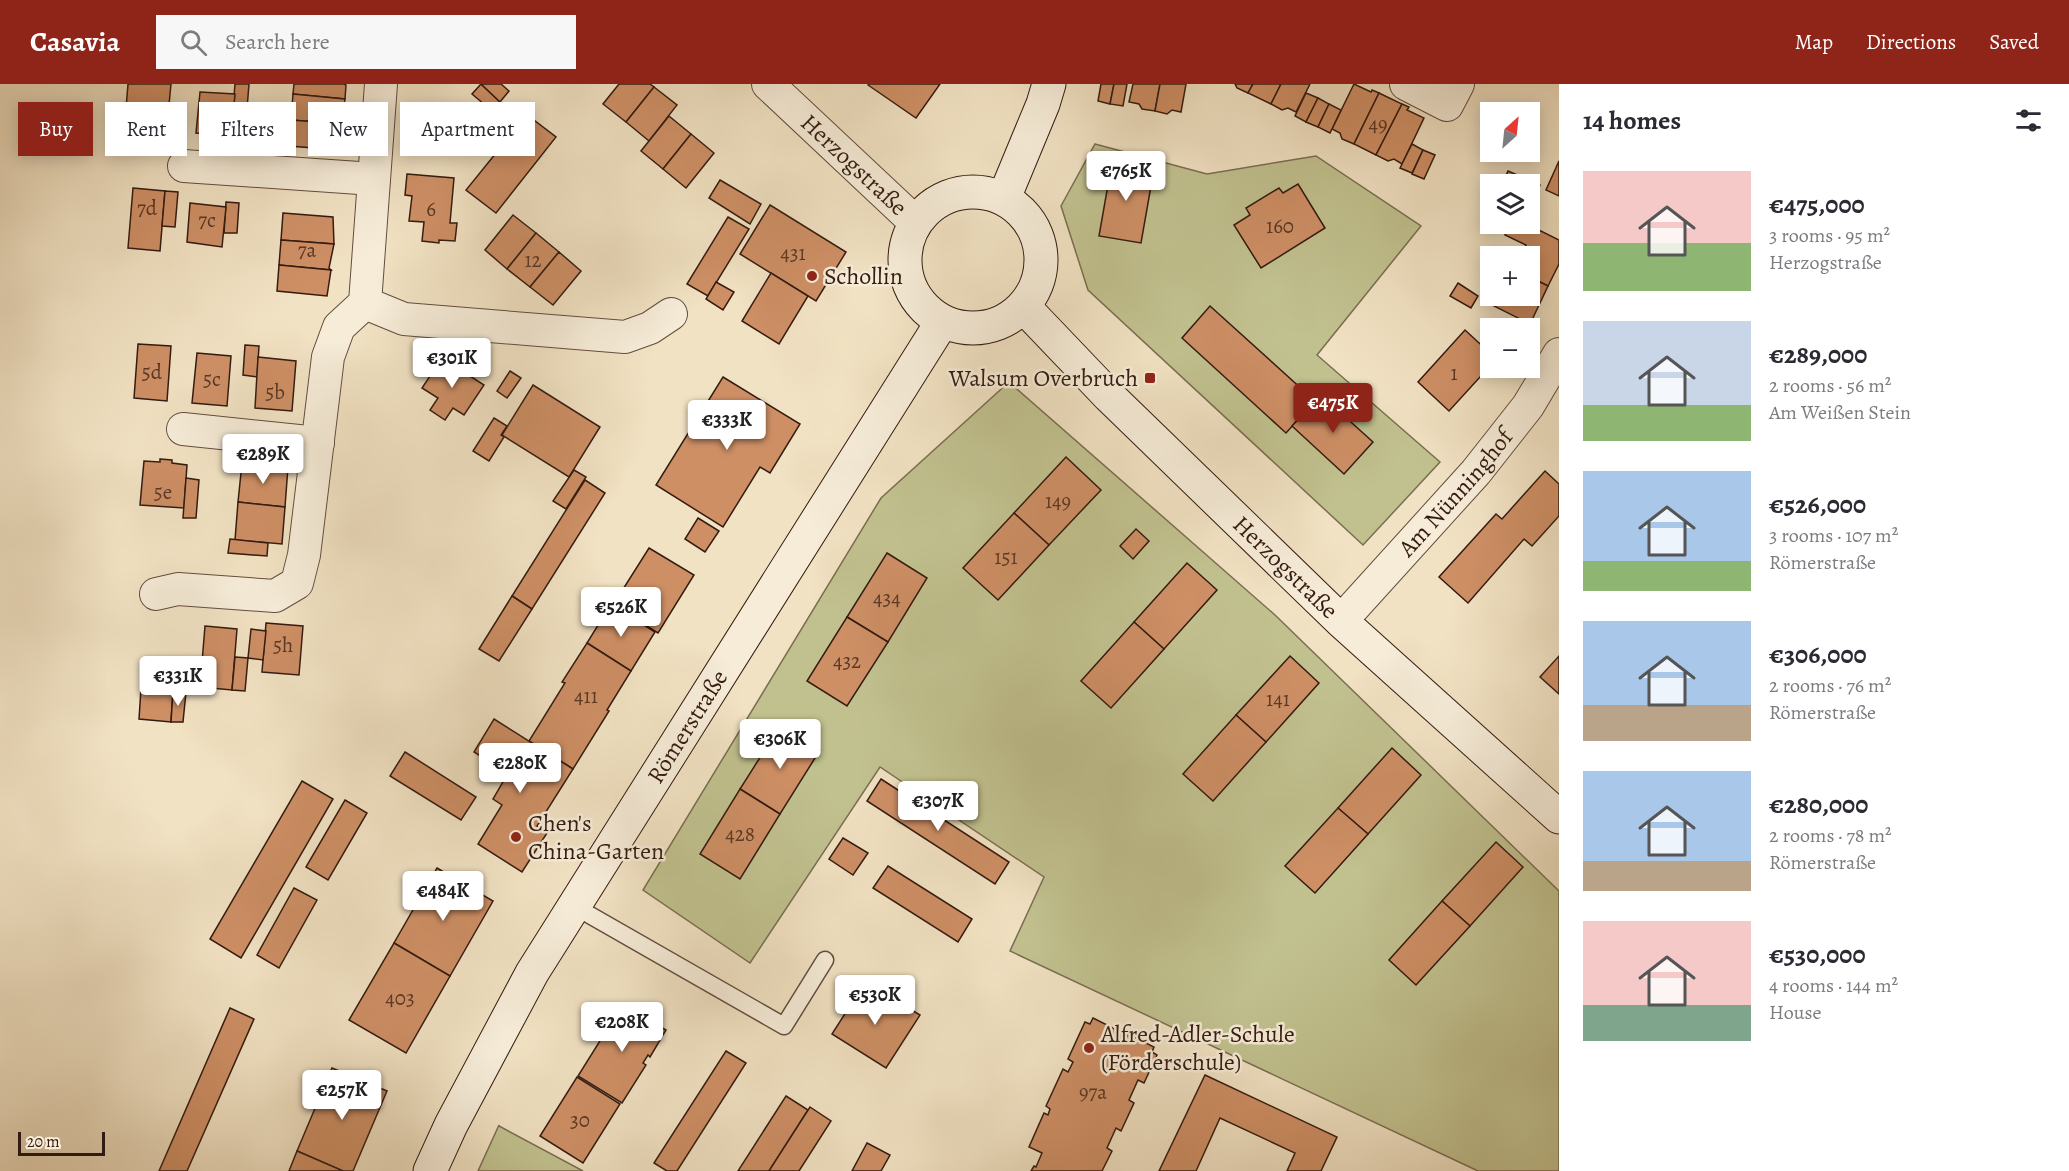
<!DOCTYPE html>
<html lang="en">
<head>
<meta charset="utf-8">
<style>
  body { margin:0; font-family:Alegreya,serif; background:#f7f7f7; color:#2b2b33; height:100vh; display:flex; flex-direction:column; font-size:22px; white-space:nowrap }
  * { box-sizing:border-box; margin:0 }
  p { font-size:20px; color:#7c7c81 }
  .icon { flex:none; width:33px; height:33px; fill:none; stroke:currentColor; stroke-width:2; stroke-linecap:round; stroke-linejoin:round }
  .map { position:relative; flex:1; overflow:hidden }
  .panel { display:flex; flex-direction:column; background:#fff; width:510px }
  .panel>* { flex:none }
  .hud { position:absolute; left:18px; top:18px; width:570px; height:54px; display:flex; gap:12px }
  .needle { width:39px; rotate:27deg }
  .fabs { position:absolute; left:1480px; top:18px; display:grid; gap:12px }
  .fabs a { display:grid; place-items:center; width:60px; height:60px; border-radius:0px; background:#fff; box-shadow:0 3px 15px #0003; font-size:30px }
  .scale { position:absolute; left:18px; bottom:15px; width:87px; box-sizing:border-box; padding-left:6px; border:3px solid #341b11; border-top:0; font-size:16px; line-height:21px; white-space:nowrap; color:#341b11; -webkit-text-stroke:4px #f6ecd8; paint-order:stroke }
  .price { position:absolute; translate:-50% -51px; padding:0 14px; border-radius:6px; background:#fff; color:#222; font-size:20px; line-height:39px; filter:drop-shadow(0 2px 3px #0008) }
  .price::after { content:''; position:absolute; left:50%; top:36px; width:18px; height:14px; margin-left:-9px; background:inherit; clip-path:polygon(0 0,100% 0,50% 100%) }
  .price.selected { background:#8f2418; color:#fff }
  ul { padding:0; list-style:none }
  li { display:flex; align-items:center; gap:18px; height:150px; padding:0 24px }
  li span { display:grid; place-items:center; flex:none; width:168px; height:120px; border-radius:0px; color:#555 }
  li>.icon { margin-inline-start:auto }
  span .icon { width:72px; height:72px; fill:#fffc; stroke-width:1 }
  li b { font-size:26px }
  h2 { display:flex; justify-content:space-between; align-items:center; height:72px; padding:0 24px; font-size:26px }
  .tag { padding:0 21px; border-radius:0px; background:#fff; box-shadow:0 3px 15px #0003; font-size:21px; line-height:54px }
  .tag.selected { background:#8f2418; color:#fff }
  header { display:flex; align-items:center; gap:36px; box-sizing:border-box; height:84px; padding:0 30px; background:#8f2418; color:#fff }
  header strong { font-size:28px }
  nav { display:flex; gap:33px; margin-inline-start:auto; font-size:21px }
  .search { width:420px; height:54px; background:#f7f7f7; display:flex; align-items:center; gap:15px; box-sizing:border-box; padding:0 21px; border-radius:0px; color:#7c7c81; font-size:22px }
  main { display:flex; flex:1; min-height:0 }
  .map>svg:first-child { display:block }
  .green { fill:#c1c18f; stroke:#7a6e50; stroke-width:1.5 }
  .building { fill:#ce8f65; stroke:#341b11; stroke-width:1.5 }
  .lines { fill:none; stroke-linecap:round; stroke-linejoin:round }
  .lane-casing { stroke:#634d3e; stroke-width:19 }
  .street-casing { stroke:#634d3e; stroke-width:34 }
  .secondary-casing { stroke:#341b11; stroke-width:35 }
  .lane { stroke:#f6ecd8; stroke-width:16 }
  .street { stroke:#f6ecd8; stroke-width:32 }
  .secondary { stroke:#f6ecd8; stroke-width:33 }
  .poi-dot { fill:#8f2418; stroke:#f6ecd8; stroke-width:2 }
  .labels { text-anchor:middle; dominant-baseline:central; stroke-width:5; stroke-linejoin:round; paint-order:stroke }
  .number-label { font-size:21px; fill:#5a3826 }
  .street-label { font-size:24px; fill:#341b11; stroke:#f6ecd8 }
  .poi-label { font-size:24px; fill:#341b11; stroke:#f6ecd8; text-anchor:start }
</style>
</head>
<body>
<header>
<strong>Casavia</strong>
<div class="search"><svg class="icon" aria-label="search" viewBox="0 0 24 24"><circle cx="10" cy="10" r="6"/><path d="M15 15l6 6"/></svg>Search here</div>
<nav><a>Map</a><a>Directions</a><a>Saved</a></nav>
</header>
<main>
<div class="map">
<svg width="1559" height="1087" viewBox="0 0 1559 1087">
  <rect width="100%" height="100%" fill="#f1e2c3"/>
  <filter id="stains"><feTurbulence type="fractalNoise" baseFrequency=".00333" numOctaves="4"/><feColorMatrix values="0 0 0 0 .2 0 0 0 0 .09 0 0 0 0 .02 0 0 0 .5 -.17"/></filter>
  <radialGradient id="worn" r=".72"><stop offset=".6" stop-color="#630" stop-opacity="0"/><stop offset="1" stop-color="#630" stop-opacity=".3"/></radialGradient>
  <g class="green">
    <polygon points="1095,60 1207,90 1316,72 1421,142 1317,271 1440,378 1363,461 1088,206 1061,122"/>
    <polygon points="1009,298 1275,531 1559,807 1559,1087 1478,1087 1010,867 1044,793 880,683 750,879 643,806 881,414"/>
    <polygon points="499,1041 499,1042 583,1087 478,1087"/>
  </g>
  <g class="building">
    <polygon points="128,0 171,0 166,52 124,49"/>
    <polygon points="235,0 249,0 246,37 232,36"/>
    <polygon points="294,0 344,0 346,1 345,15 293,10"/>
    <polygon points="481,0 500,18 492,27 472,10"/>
    <polygon points="481,0 501,0 509,7 500,18"/>
    <polygon points="619,0 650,0 654,3 626,38 603,20"/>
    <polygon points="869,0 940,0 916,34 868,1"/>
    <polygon points="1101,0 1114,0 1110,20 1098,17"/>
    <polygon points="1114,0 1127,0 1123,22 1110,20"/>
    <polygon points="1133,0 1160,0 1155,27 1142,25 1139,20 1129,18"/>
    <polygon points="1160,0 1186,0 1181,28 1172,26 1167,30 1155,27"/>
    <polygon points="1235,0 1253,0 1248,9 1237,4"/>
    <polygon points="1253,0 1281,0 1271,20 1248,9"/>
    <polygon points="1281,0 1310,0 1296,28 1288,24 1282,26 1271,20"/>
    <polygon points="1354,0 1371,8 1372,6 1379,9 1354,60 1342,55 1340,49 1332,45"/>
    <polygon points="654,3 677,21 649,57 626,38"/>
    <polygon points="200,8 235,10 231,52 196,49"/>
    <polygon points="1306,9 1318,14 1306,38 1295,32"/>
    <polygon points="1379,9 1402,20 1376,71 1354,60"/>
    <polygon points="293,10 345,15 341,39 344,40 291,36"/>
    <polygon points="1318,14 1329,20 1318,43 1306,38"/>
    <polygon points="1329,20 1341,26 1330,49 1318,43"/>
    <polygon points="1402,20 1409,23 1407,26 1424,34 1402,80 1394,75 1388,77 1376,71"/>
    <polygon points="526,30 556,53 496,129 466,106 509,53 504,49 510,42 514,46"/>
    <polygon points="669,32 691,50 663,85 641,67"/>
    <polygon points="291,36 344,40 339,66 289,62"/>
    <polygon points="691,50 714,69 686,104 663,85"/>
    <polygon points="1412,60 1423,66 1412,89 1400,84"/>
    <polygon points="1423,66 1435,71 1424,95 1412,90"/>
    <polygon points="1559,77 1559,112 1546,106"/>
    <polygon points="1112,78 1154,85 1141,159 1099,152"/>
    <polygon points="1508,87 1540,101 1533,115 1530,114 1530,100 1502,100"/>
    <polygon points="407,90 454,94 450,139 457,139 455,157 439,156 439,159 422,157 424,138 409,137 412,112 405,111"/>
    <polygon points="720,96 761,120 750,140 709,114"/>
    <polygon points="1298,100 1325,144 1261,184 1234,141 1250,131 1246,124 1279,104 1283,109"/>
    <polygon points="133,104 165,107 160,167 128,164"/>
    <polygon points="165,107 178,108 175,143 162,142"/>
    <polygon points="1530,114 1538,117 1530,136"/>
    <polygon points="226,118 239,119 237,149 224,149"/>
    <polygon points="190,119 226,123 222,163 187,158"/>
    <polygon points="770,121 846,168 816,217 740,170"/>
    <polygon points="283,129 333,133 334,160 281,156"/>
    <polygon points="513,131 536,149 507,185 485,166"/>
    <polygon points="728,133 749,145 708,212 687,200"/>
    <polygon points="1510,140 1521,140 1526,142 1527,140 1559,156 1559,180 1548,202 1530,193 1530,172 1520,172 1526,161 1505,151"/>
    <polygon points="536,149 559,168 530,203 507,185"/>
    <polygon points="281,156 334,160 329,184 331,186 279,181"/>
    <polygon points="559,168 581,187 553,221 530,203"/>
    <polygon points="279,181 331,186 327,212 277,207"/>
    <polygon points="771,189 808,212 779,260 742,237"/>
    <polygon points="1530,193 1548,202 1530,240 1486,218 1491,208 1491,212 1530,212"/>
    <polygon points="716,198 734,208 723,226 706,215"/>
    <polygon points="1458,199 1478,212 1471,224 1450,212"/>
    <polygon points="1210,222 1315,317 1286,349 1182,254"/>
    <polygon points="1465,246 1491,270 1491,281 1449,327 1418,298"/>
    <polygon points="138,260 171,262 167,317 134,314"/>
    <polygon points="245,261 259,262 257,293 243,291"/>
    <polygon points="197,269 231,272 227,322 192,319"/>
    <polygon points="258,273 296,277 292,327 255,324"/>
    <polygon points="442,274 484,301 464,331 453,324 445,336 430,326 438,314 422,304"/>
    <polygon points="510,287 521,294 507,314 497,307"/>
    <polygon points="723,293 800,340 770,389 760,383 723,443 656,401"/>
    <polygon points="533,301 600,343 569,393 502,351"/>
    <polygon points="1321,311 1373,358 1344,390 1292,342"/>
    <polygon points="494,334 507,342 501,351 504,353 489,377 473,367"/>
    <polygon points="229,363 254,365 252,380 227,377"/>
    <polygon points="1066,373 1101,406 1049,461 1014,429"/>
    <polygon points="160,375 172,376 172,379 187,381 184,424 140,421 144,377 160,378"/>
    <polygon points="242,379 288,383 285,423 238,418"/>
    <polygon points="574,386 586,393 566,425 553,417"/>
    <polygon points="1545,387 1559,400 1559,432 1532,462 1524,455 1468,519 1439,493 1496,430 1502,435"/>
    <polygon points="186,394 199,396 196,434 183,434"/>
    <polygon points="585,396 605,409 532,525 512,512"/>
    <polygon points="238,418 285,423 282,460 235,456"/>
    <polygon points="1014,429 1049,461 998,516 963,484"/>
    <polygon points="698,434 719,447 705,468 685,455"/>
    <polygon points="1136,445 1149,457 1133,475 1120,462"/>
    <polygon points="230,455 268,459 267,472 228,469"/>
    <polygon points="649,464 694,491 658,549 613,521"/>
    <polygon points="887,469 927,494 888,558 847,533"/>
    <polygon points="1187,479 1217,506 1164,565 1134,538"/>
    <polygon points="512,512 532,525 499,577 479,565"/>
    <polygon points="611,520 655,548 631,587 587,559"/>
    <polygon points="847,533 888,558 847,622 807,597"/>
    <polygon points="1134,538 1164,565 1111,624 1081,597"/>
    <polygon points="266,539 303,542 299,591 262,588"/>
    <polygon points="205,542 237,545 232,606 200,603"/>
    <polygon points="251,545 266,547 263,576 248,574"/>
    <polygon points="587,559 631,587 607,626 609,627 573,685 529,657 565,599 562,598"/>
    <polygon points="1290,572 1319,599 1266,658 1236,631"/>
    <polygon points="1559,572 1559,610 1540,593"/>
    <polygon points="235,573 248,574 245,607 232,606"/>
    <polygon points="143,574 175,576 171,638 139,635"/>
    <polygon points="173,607 186,608 183,638 171,638"/>
    <polygon points="1236,631 1266,658 1213,717 1183,690"/>
    <polygon points="494,635 573,685 537,742 547,749 522,788 478,760 502,721 493,715 511,684 502,678 498,683 474,668"/>
    <polygon points="780,642 820,666 780,730 740,705"/>
    <polygon points="1392,664 1421,691 1368,750 1338,724"/>
    <polygon points="405,668 476,713 461,736 390,692"/>
    <polygon points="881,695 1009,778 995,800 867,717"/>
    <polygon points="302,697 333,715 241,874 210,855"/>
    <polygon points="740,705 780,730 740,795 700,770"/>
    <polygon points="345,716 367,729 328,796 306,783"/>
    <polygon points="1338,724 1368,750 1315,809 1285,782"/>
    <polygon points="843,754 868,769 853,791 829,775"/>
    <polygon points="1496,758 1523,783 1470,842 1442,817"/>
    <polygon points="888,782 972,835 958,858 873,804"/>
    <polygon points="437,784 493,817 450,892 394,859"/>
    <polygon points="294,804 317,816 279,884 257,871"/>
    <polygon points="1442,817 1470,842 1416,901 1389,876"/>
    <polygon points="394,859 450,892 406,969 349,936"/>
    <polygon points="866,897 884,908 879,916 896,928 902,920 920,931 886,984 832,950"/>
    <polygon points="623,920 666,946 650,973 648,971 643,979 646,981 622,1019 578,992"/>
    <polygon points="230,924 254,935 187,1087 159,1087"/>
    <polygon points="1093,934 1119,947 1117,950 1126,954 1128,950 1154,963 1152,968 1157,971 1144,999 1138,996 1129,1016 1134,1019 1121,1047 1116,1044 1107,1064 1112,1067 1102,1087 1031,1087 1034,1082 1036,1083 1042,1069 1029,1063 1044,1029 1048,1031 1050,1025 1046,1022 1063,985 1068,988 1073,978 1068,975 1085,938 1090,940"/>
    <polygon points="726,967 746,979 677,1087 667,1087 654,1079"/>
    <polygon points="332,984 387,1007 353,1087 343,1087 297,1067"/>
    <polygon points="1205,991 1337,1053 1321,1087 1287,1087 1295,1069 1220,1034 1196,1087 1159,1087"/>
    <polygon points="577,993 620,1020 583,1079 540,1052"/>
    <polygon points="786,1012 808,1026 769,1087 738,1087"/>
    <polygon points="810,1023 831,1037 799,1087 769,1087"/>
    <polygon points="867,1059 890,1071 881,1087 852,1087"/>
    <polygon points="297,1067 343,1087 289,1087"/>
  </g>
  <g class="lines">
    <g class="lane-casing">
      <polyline id="lane" points="574,822 784,942 825,876"/>
    </g>
    <g class="street-casing">
      <g id="street">
        <path id="s1" d="M768 0 915 138"/>
        <polyline points="1406,0 1447,21 1458,0"/>
        <polyline points="184,82 374,95"/>
        <polyline points="365,219 404,235 625,253 650,244 671,230"/>
        <polyline points="183,345 318,359"/>
        <polyline points="156,510 178,505 275,512 297,499 304,471 328,273 339,243 365,219 381,0"/>
        <path id="s2" d="M1341 537 1476 388 1528 322 1559 270"/>
      </g>
    </g>
    <g class="secondary-casing">
      <g id="secondary">
        <circle cx="973" cy="176" r="68"/>
        <polyline points="1004,114 1043,20 1049,0"/>
        <path id="s3" d="M1024 223 1109 312 1341 537 1559 733"/>
        <path id="s4" d="M430 1087 451 1041 532 889 942 238"/>
      </g>
    </g>
    <use href="#lane" class="lane"/>
    <use href="#street" class="street"/>
    <use href="#secondary" class="secondary"/>
  </g>
  <g class="poi-dot">
    <circle cx="812" cy="192" r="6"/>
    <rect x="1144" y="288" width="12" height="12" rx="3"/>
    <circle cx="516" cy="753" r="6"/>
    <circle cx="1089" cy="964" r="6"/>
  </g>
  <g class="labels">
    <g class="number-label">
      <text x="1378" y="40">49</text>
      <text x="147" y="124">7d</text>
      <text x="431" y="125">6</text>
      <text x="207" y="136">7c</text>
      <text x="1280" y="142">160</text>
      <text x="307" y="166">7a</text>
      <text x="793" y="169">431</text>
      <text x="533" y="176">12</text>
      <text x="152" y="288">5d</text>
      <text x="1454" y="289">1</text>
      <text x="212" y="295">5c</text>
      <text x="275" y="308">5b</text>
      <text x="163" y="408">5e</text>
      <text x="1058" y="417">149</text>
      <text x="1006" y="473">151</text>
      <text x="887" y="514">434</text>
      <text x="283" y="561">5h</text>
      <text x="847" y="577">432</text>
      <text x="586" y="612">411</text>
      <text x="1278" y="615">141</text>
      <text x="740" y="750">428</text>
      <text x="400" y="914">403</text>
      <text x="1093" y="1008">97a</text>
      <text x="580" y="1036">30</text>
    </g>
    <g class="street-label">
      <text stroke="none"><textPath href="#s1" startOffset="118">Herzogstraße</textPath></text>
      <text stroke="none"><textPath href="#s2" startOffset="172">Am Nünninghof</textPath></text>
      <text stroke="none"><textPath href="#s3" startOffset="369">Herzogstraße</textPath></text>
      <text stroke="none"><textPath href="#s4" startOffset="514">Römerstraße</textPath></text>
    </g>
    <g class="poi-label">
      <text x="824" y="192">Schollin</text>
      <text x="1138" y="294" text-anchor="end">Walsum Overbruch</text>
      <text x="528" y="739">Chen's<tspan x="528" dy="28">China-Garten</tspan></text>
      <text x="1101" y="950">Alfred-Adler-Schule<tspan x="1101" dy="28">(Förderschule)</tspan></text>
    </g>
  </g>
  <rect width="100%" height="100%" filter="url(#stains)"/>
  <rect width="100%" height="100%" fill="url(#worn)"/>
</svg>
<div class="fabs">
<a><svg class="needle" viewBox="-14 -14 28 28"><path d="M0-13l5 13h-10z" fill="#e53935"/><path d="M0 13l5-13h-10z" fill="#7c7c81"/></svg></a>
<a><svg class="icon" aria-label="layers" viewBox="0 0 24 24"><path d="M12 4l9 5-9 5-9-5zM3 14l9 5 9-5"/></svg></a>
<a>+</a>
<a>−</a>
</div>
<div class="scale">20 m</div>
<b class="price" style="left:1126px;top:118px">€765K</b>
<b class="price" style="left:452px;top:305px">€301K</b>
<b class="price selected" style="left:1333px;top:350px">€475K</b>
<b class="price" style="left:727px;top:367px">€333K</b>
<b class="price" style="left:263px;top:401px">€289K</b>
<b class="price" style="left:621px;top:554px">€526K</b>
<b class="price" style="left:178px;top:623px">€331K</b>
<b class="price" style="left:780px;top:686px">€306K</b>
<b class="price" style="left:520px;top:710px">€280K</b>
<b class="price" style="left:938px;top:748px">€307K</b>
<b class="price" style="left:443px;top:838px">€484K</b>
<b class="price" style="left:875px;top:942px">€530K</b>
<b class="price" style="left:622px;top:969px">€208K</b>
<b class="price" style="left:342px;top:1037px">€257K</b>
<div class="hud">
<a class="tag selected">Buy</a>
<a class="tag">Rent</a>
<a class="tag">Filters</a>
<a class="tag">New</a>
<a class="tag">Apartment</a>
</div>
</div>
<section class="panel">
<h2>14 homes<svg class="icon" aria-label="filters" viewBox="0 0 24 24"><path d="M4 7h16M4 17h16"/><circle cx="9" cy="7" r="2"/><circle cx="15" cy="17" r="2"/></svg></h2>
<ul>
<li><span style="background:linear-gradient(#f6c9c9 60%,#8fb573 0)"><svg class="icon" aria-label="home" viewBox="0 0 24 24"><path d="M3 11l9-7 9 7M6 9v11h12V9"/></svg></span><div><b>€475,000</b><p>3 rooms · 95 m²</p><p>Herzogstraße</p></div></li>
<li><span style="background:linear-gradient(#c9d6e8 70%,#8fb573 0)"><svg class="icon" aria-label="home" viewBox="0 0 24 24"><path d="M3 11l9-7 9 7M6 9v11h12V9"/></svg></span><div><b>€289,000</b><p>2 rooms · 56 m²</p><p>Am Weißen Stein</p></div></li>
<li><span style="background:linear-gradient(#a9c7e8 75%,#8fb573 0)"><svg class="icon" aria-label="home" viewBox="0 0 24 24"><path d="M3 11l9-7 9 7M6 9v11h12V9"/></svg></span><div><b>€526,000</b><p>3 rooms · 107 m²</p><p>Römerstraße</p></div></li>
<li><span style="background:linear-gradient(#a9c7e8 70%,#b9a48a 0)"><svg class="icon" aria-label="home" viewBox="0 0 24 24"><path d="M3 11l9-7 9 7M6 9v11h12V9"/></svg></span><div><b>€306,000</b><p>2 rooms · 76 m²</p><p>Römerstraße</p></div></li>
<li><span style="background:linear-gradient(#a9c7e8 75%,#b9a48a 0)"><svg class="icon" aria-label="home" viewBox="0 0 24 24"><path d="M3 11l9-7 9 7M6 9v11h12V9"/></svg></span><div><b>€280,000</b><p>2 rooms · 78 m²</p><p>Römerstraße</p></div></li>
<li><span style="background:linear-gradient(#f6c9c9 70%,#7fa58c 0)"><svg class="icon" aria-label="home" viewBox="0 0 24 24"><path d="M3 11l9-7 9 7M6 9v11h12V9"/></svg></span><div><b>€530,000</b><p>4 rooms · 144 m²</p><p>House</p></div></li>
</ul>
</section>
</main>
</body>
</html>
